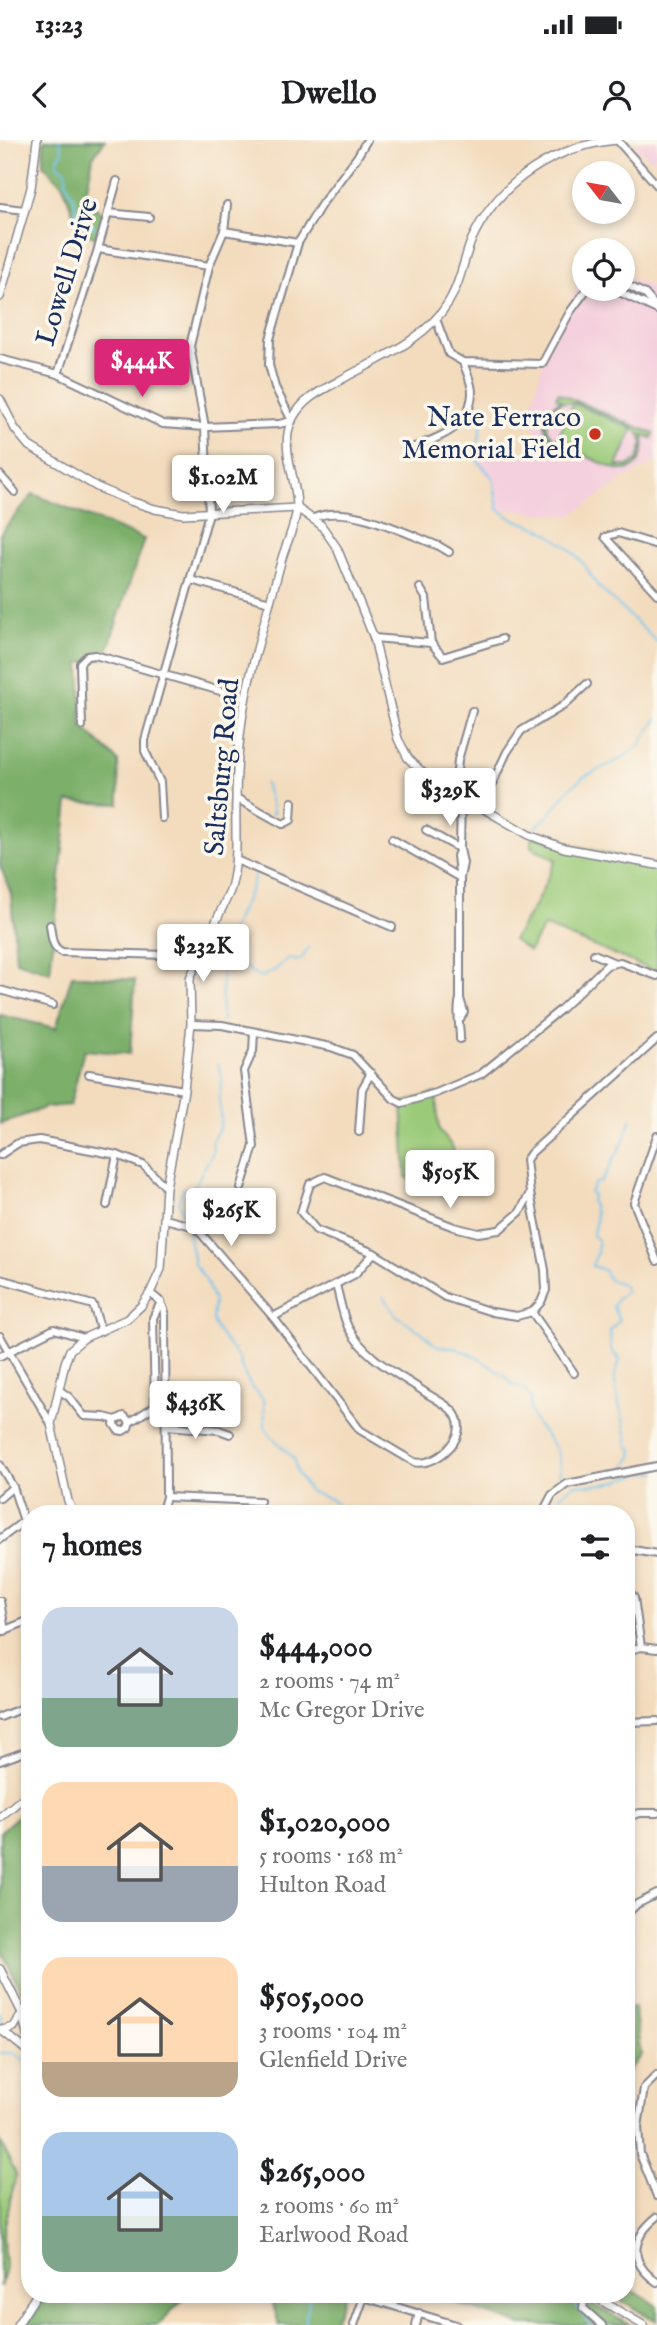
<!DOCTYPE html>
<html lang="en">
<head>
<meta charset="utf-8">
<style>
  body { margin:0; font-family:"IM FELL English",serif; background:#f2f2f2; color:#202124; height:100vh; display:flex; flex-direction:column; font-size:26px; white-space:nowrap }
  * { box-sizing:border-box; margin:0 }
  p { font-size:23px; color:#757577 }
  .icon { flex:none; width:38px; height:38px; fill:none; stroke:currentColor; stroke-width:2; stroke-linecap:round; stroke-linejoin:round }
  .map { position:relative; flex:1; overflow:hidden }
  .panel { position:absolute; left:21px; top:1365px; width:614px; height:798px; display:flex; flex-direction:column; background:#fff; border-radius:28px; box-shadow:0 4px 10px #0003 }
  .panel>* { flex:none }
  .needle { width:46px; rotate:301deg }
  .fabs { position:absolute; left:572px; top:21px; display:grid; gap:14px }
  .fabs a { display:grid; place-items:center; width:63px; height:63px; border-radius:50%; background:#fff; box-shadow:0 4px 10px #0003; font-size:35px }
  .price { position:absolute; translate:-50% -60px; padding:0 16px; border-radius:7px; background:#fff; color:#222; font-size:23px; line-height:46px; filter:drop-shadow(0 2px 4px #0008) }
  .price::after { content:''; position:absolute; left:50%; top:42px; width:21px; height:16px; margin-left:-10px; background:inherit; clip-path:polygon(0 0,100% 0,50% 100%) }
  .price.on { background:#db2777; color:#fff }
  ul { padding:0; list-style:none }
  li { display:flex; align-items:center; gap:21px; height:175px; padding:0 21px }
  li span { display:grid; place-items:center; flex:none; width:196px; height:140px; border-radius:21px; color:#555 }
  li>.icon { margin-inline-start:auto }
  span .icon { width:84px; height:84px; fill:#fffc; stroke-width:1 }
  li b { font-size:30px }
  h2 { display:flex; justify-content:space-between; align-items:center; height:84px; padding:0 21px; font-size:30px }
  .status { display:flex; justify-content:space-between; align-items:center; height:49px; padding:0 35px; background:#fff; direction:ltr }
  .status svg { height:19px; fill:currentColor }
  header { display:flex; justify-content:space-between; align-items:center; height:91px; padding:0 21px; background:#fff; font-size:32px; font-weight:800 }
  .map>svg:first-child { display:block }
  .built { fill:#f4cfdd }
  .green { fill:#9bcb79; stroke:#5b7d6c; stroke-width:2; fill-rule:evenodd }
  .forest { fill:#7caf69; stroke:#4c6f64; stroke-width:2 }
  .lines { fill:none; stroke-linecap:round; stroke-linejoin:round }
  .stream { stroke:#71c3ec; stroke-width:2 }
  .minor-casing { stroke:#87868e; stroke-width:10 }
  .major-casing { stroke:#87868e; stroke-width:10 }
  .minor { stroke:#fff; stroke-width:6 }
  .major { stroke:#fff; stroke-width:7 }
  .poi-dot { fill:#c8321e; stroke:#fbf7ec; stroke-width:2.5 }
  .labels { text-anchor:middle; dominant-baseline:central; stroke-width:7; stroke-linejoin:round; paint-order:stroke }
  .street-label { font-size:28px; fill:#1b2f5e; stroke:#fbf7ec }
  .poi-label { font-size:28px; fill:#1b2f5e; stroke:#fbf7ec; text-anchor:end }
</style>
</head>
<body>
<div class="status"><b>13:23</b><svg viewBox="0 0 49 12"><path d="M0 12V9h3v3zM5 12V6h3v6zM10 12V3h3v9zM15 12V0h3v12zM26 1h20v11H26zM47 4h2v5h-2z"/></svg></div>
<header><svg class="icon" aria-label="back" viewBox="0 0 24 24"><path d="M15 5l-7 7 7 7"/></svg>Dwello<svg class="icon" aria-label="person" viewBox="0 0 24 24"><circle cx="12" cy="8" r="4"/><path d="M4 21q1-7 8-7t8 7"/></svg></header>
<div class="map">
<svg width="657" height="2185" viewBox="0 0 657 2185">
  <rect width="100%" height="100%" fill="#fbf7ec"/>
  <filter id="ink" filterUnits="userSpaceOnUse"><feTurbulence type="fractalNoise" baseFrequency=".0143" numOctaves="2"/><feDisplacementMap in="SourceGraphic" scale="14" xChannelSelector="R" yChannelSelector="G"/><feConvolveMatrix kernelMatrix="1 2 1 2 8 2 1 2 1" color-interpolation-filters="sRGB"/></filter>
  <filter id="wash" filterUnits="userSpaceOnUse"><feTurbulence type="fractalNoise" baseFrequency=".00686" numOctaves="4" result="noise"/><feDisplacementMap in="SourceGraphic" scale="28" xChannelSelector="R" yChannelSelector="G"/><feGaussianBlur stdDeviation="1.57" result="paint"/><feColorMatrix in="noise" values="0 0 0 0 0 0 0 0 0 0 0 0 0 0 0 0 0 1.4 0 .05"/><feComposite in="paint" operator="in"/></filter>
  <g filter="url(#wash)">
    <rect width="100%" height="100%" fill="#f3dcbe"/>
    <g class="built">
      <polygon points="657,0 657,18 647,19 644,12 636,10 636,2"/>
      <polygon points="584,132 584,149 623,149 623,135 657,149 657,322 626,338 570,376 498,369 493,338 477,320 476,314 528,314 539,300 530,274 542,224"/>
    </g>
    <g class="green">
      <path d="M558 253 654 294 652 298 643 295C646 312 639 335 616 329 606 326 596 320 586 316 576 311 565 308 556 303 537 291 545 268 561 260L556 257ZM562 262 576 263 632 287 639 293 643 303 638 319 628 326H617L633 289 573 263 557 300C541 289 546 270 562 262Z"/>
      <polygon points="531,696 657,725 657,832 544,786 529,811 513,800 536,763 556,720 532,707"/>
      <polygon points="436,953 439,989 453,1008 458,1034 443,1050 406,1037 402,963"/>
      <polygon points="0,2001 16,2034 3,2094 5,2127 0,2147"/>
    </g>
    <g class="forest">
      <polygon points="44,0 105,0 93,17 85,58 104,75 96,98 78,88 63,45 43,24"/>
      <polygon points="33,354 144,399 105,518 80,523 82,586 118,621 119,664 68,662 50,832 16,821 11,754 0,725 0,394"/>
      <polygon points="72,835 135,840 130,914 84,910 70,965 47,967 0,984 0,875 56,888"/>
      <polygon points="30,1665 30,1870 0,1807 0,1692"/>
      <polygon points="627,1868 634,1868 641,1915 627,1933"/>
      <polygon points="627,2142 634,2151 657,2166 657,2181 610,2154 626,2154"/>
      <polygon points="49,2154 188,2154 158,2185 27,2185"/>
      <polygon points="270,2154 345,2154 332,2185 279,2185"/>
      <polygon points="429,2154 574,2154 630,2185 522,2185"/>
    </g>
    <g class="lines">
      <g class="stream">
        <polyline points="60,0 62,14 58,17 57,24 66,31 66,43 74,58 77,75 82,74 95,88"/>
        <polyline points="482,283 476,314 477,320 493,338 498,369 511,378 543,390 569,408 583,423 598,446 657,502"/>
        <polyline points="265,643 273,671 272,675"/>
        <polyline points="535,688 550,674 569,649 583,637 621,619 638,607 657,579"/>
        <path d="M225 829 244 825C247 827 249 831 253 833 264 843 280 825 289 818L297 821 302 818 308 808"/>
        <path d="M222 881C222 853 219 819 230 793 238 773 253 752 255 731"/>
        <polyline points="186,1077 178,1062 183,1049 194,1047 213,1012 212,1000 219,989 221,979 219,959 222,939 218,924"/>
        <polyline points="188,1092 194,1124 205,1139 214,1161 212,1180 216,1189 239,1219 243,1232 252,1247 264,1260 265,1287 271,1296 294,1319 297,1333 310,1352 333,1360 339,1367 340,1374"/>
        <path d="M383 1157 396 1175 424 1194 432 1202 438 1206 455 1208 475 1216 504 1235 512 1244 525 1250 531 1258C525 1280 548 1294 557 1312 561 1320 559 1330 560 1339"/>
        <path d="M625 1326 632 1317 633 1310 628 1306C626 1284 614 1255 615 1236 615 1231 619 1225 620 1220L611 1210 610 1190 619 1181 613 1167 618 1157 624 1153 625 1148 621 1143 609 1140 604 1130 592 1126 597 1113 598 1101C588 1091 596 1090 596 1079 596 1073 593 1067 591 1061L593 1055 590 1053 595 1043 601 1042C612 1023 626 1000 631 979"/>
        <polyline points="550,1374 562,1354 574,1345 607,1344 646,1332 657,1333"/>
        <polyline points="0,1873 1,1883"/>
        <polyline points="0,1913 13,1913 30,1924"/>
        <polyline points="569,2154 590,2185"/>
        <polyline points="26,2185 45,2154"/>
        <polyline points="306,2185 306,2175 310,2154"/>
      </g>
    </g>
  </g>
  <g filter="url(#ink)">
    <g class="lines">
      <g class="minor-casing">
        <g id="minor">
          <polyline points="617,0 657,45"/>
          <polyline points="0,67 24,70"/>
          <polyline points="108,73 149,77"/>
          <polyline points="224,91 298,103"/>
          <polyline points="98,109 209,126"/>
          <polyline points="623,143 645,154 657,168"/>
          <polyline points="613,149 657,170"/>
          <polyline points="436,179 449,214 463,222 542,224 570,172 587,149"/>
          <polyline points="0,219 58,234 163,284 205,287 279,284 292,281 275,247 269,225 270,199 298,103 321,65 357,17 367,0"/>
          <polyline points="58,234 98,109 117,41"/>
          <path d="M409 309C437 298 469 290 472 254 473 245 466 231 463 222"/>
          <polyline points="0,335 15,352"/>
          <path d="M314 378C346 362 407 394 439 406L449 412"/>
          <polyline points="657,405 618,393 605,397 657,454"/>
          <polyline points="191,440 270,462"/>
          <polyline points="420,448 426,458 431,503"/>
          <polyline points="374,498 431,503 443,517 502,499"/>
          <polyline points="82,586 80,523 87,516 95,515 245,558"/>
          <polyline points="455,653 458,620 472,571"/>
          <polyline points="236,658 283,684 291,680 292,662"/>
          <polyline points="481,667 507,612 521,591 563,566 587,544"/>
          <polyline points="162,678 160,642 145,611 145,600 209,373 205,287 190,206 209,126 224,91 227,65"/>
          <polyline points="426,690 460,709"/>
          <polyline points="392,699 460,738"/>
          <polyline points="236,720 392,787"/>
          <polyline points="459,733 457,716 460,709"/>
          <path d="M50 785C52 796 51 807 62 812L202 816"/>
          <polyline points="594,814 615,823"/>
          <polyline points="0,850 53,865"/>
          <polyline points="460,859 464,872 460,879"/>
          <polyline points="191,884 222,885 331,907 353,915 394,959 402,963 436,953 481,934 560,870 607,825 620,822 657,836"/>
          <path d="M460 899C460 885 456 872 460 859V738L463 723 460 709 461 656"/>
          <polyline points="89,934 184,950"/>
          <polyline points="359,992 362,949 371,933"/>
          <polyline points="657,996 634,1063 657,1121"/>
          <polyline points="0,1015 18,1003 39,1000 117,1015 143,1025 166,1047"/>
          <polyline points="241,1048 254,1006 244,931 253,911 254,892"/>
          <polyline points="530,1053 545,1130 546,1150 541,1162 532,1172 517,1176 492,1172 445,1157 374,1113 316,1090 301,1072 310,1044 325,1037 454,1087 478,1093 499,1090 520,1072 530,1053 526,1020 531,1013 657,899"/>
          <polyline points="107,1065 117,1015"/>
          <path d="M165 1079 192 1086 199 1091 273 1177 360 1290 414 1322C435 1328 469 1298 456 1276 451 1266 435 1259 426 1253 398 1234 364 1218 348 1187 342 1174 340 1159 336 1145"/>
          <polyline points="0,1139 93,1165 101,1191"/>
          <polyline points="150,1153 161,1162 165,1172 166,1357 161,1374"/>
          <polyline points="532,1172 574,1233"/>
          <polyline points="273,1177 355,1134 374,1113"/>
          <polyline points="0,1196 51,1284"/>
          <polyline points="0,1216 54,1189 84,1198"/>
          <polyline points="59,1250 69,1257 84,1276 104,1277 116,1280 124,1276 130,1282 128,1288 123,1291 118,1290 114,1284 116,1280"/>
          <polyline points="130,1282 155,1266 153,1178 161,1162"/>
          <polyline points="167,1286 219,1290 230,1294"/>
          <polyline points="0,1325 13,1347 30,1400"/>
          <polyline points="166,1357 260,1361"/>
          <polyline points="0,1358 13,1347"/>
          <polyline points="542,1374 552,1355 567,1344 657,1326"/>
          <polyline points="0,1399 24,1381"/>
          <polyline points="626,1413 633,1410 657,1414"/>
          <polyline points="626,1446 634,1458 641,1507"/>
          <polyline points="0,1461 5,1491"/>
          <polyline points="0,1492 30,1480"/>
          <polyline points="626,1511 641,1507 657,1509"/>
          <polyline points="0,1577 30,1565"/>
          <polyline points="626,1582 657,1581"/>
          <polyline points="0,1621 30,1610"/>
          <polyline points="626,1677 640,1673 657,1673"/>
          <polyline points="626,1775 637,1764 657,1754"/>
          <polyline points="657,1935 644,1948 638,1987 640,2014 657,2056"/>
          <path d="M657 2077C631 2098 628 2122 657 2142"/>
          <polyline points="585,2154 583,2168 602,2185"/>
          <polyline points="354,2185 364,2157 456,2185"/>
          <polyline points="416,2185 419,2173"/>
        </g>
      </g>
      <g class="major-casing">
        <g id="major">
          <polyline points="0,157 31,48 37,0"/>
          <polyline points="0,259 15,289 29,306 97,347 130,361 155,369 183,374 297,368"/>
          <polyline points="297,368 321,385 337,408 374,498 398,599 408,618 425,635 529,695 564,708 657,725"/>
          <path d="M74 1374 68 1361 51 1284 65 1223 70 1210 84 1198 127 1179 141 1166 150 1153 161 1129 166 1047 184 950 191 884 190 838 230 751C239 722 235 692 236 662 236 632 240 585 246 556 255 510 270 464 282 418 287 402 296 383 297 367 297 337 278 307 293 278 302 260 320 251 337 242 375 220 424 202 448 163 461 143 463 120 472 99 499 41 556 5 618 0"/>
          <polyline points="0,1677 30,1652"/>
          <polyline points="0,1829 22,1873 30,1907"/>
          <polyline points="0,1889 30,1913"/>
          <polyline points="2,1890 14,1887 22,1873"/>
          <polyline points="590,2154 643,2185"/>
          <polyline points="17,2185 37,2154"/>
        </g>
      </g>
      <use href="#minor" class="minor"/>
      <use href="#major" class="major"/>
    </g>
  </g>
  <circle class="poi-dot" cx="595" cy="294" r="7"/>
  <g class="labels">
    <g class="street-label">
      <text transform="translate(68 132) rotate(-73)">Lowell Drive</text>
      <text transform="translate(223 627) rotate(-85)">Saltsburg Road</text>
    </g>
    <g class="poi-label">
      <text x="581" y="278">Nate Ferraco<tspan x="581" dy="32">Memorial Field</tspan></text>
    </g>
  </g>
</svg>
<div class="fabs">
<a><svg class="needle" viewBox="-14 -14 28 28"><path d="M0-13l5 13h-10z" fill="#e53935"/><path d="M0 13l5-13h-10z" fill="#757577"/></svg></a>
<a><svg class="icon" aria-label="locate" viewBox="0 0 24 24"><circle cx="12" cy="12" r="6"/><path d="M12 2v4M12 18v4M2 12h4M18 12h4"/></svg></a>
</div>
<b class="price on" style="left:142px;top:259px">$444K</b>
<b class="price" style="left:223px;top:375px">$1.02M</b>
<b class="price" style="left:450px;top:688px">$329K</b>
<b class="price" style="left:203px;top:844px">$232K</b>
<b class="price" style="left:450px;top:1070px">$505K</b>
<b class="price" style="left:231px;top:1108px">$265K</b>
<b class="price" style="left:195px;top:1301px">$436K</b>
<section class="panel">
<h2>7 homes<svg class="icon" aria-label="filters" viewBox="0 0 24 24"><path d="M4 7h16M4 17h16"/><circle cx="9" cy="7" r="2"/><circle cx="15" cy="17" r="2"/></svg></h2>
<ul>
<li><span style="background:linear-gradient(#c9d6e8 65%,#7fa58c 0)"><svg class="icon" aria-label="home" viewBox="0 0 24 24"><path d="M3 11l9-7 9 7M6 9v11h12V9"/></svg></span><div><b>$444,000</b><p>2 rooms · 74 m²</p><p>Mc Gregor Drive</p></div></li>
<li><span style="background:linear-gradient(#ffd9b3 60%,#9aa5b1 0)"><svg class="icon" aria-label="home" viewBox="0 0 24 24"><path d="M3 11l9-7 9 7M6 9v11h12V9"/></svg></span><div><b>$1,020,000</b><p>5 rooms · 168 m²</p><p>Hulton Road</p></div></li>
<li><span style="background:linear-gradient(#ffd9b3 75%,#b9a48a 0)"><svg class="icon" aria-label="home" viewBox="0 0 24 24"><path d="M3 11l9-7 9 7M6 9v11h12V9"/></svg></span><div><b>$505,000</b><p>3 rooms · 104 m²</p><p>Glenfield Drive</p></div></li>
<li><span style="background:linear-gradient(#a9c7e8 60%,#7fa58c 0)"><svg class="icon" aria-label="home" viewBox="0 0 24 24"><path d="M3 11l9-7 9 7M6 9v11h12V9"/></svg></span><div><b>$265,000</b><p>2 rooms · 60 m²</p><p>Earlwood Road</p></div></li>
</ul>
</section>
</div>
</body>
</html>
